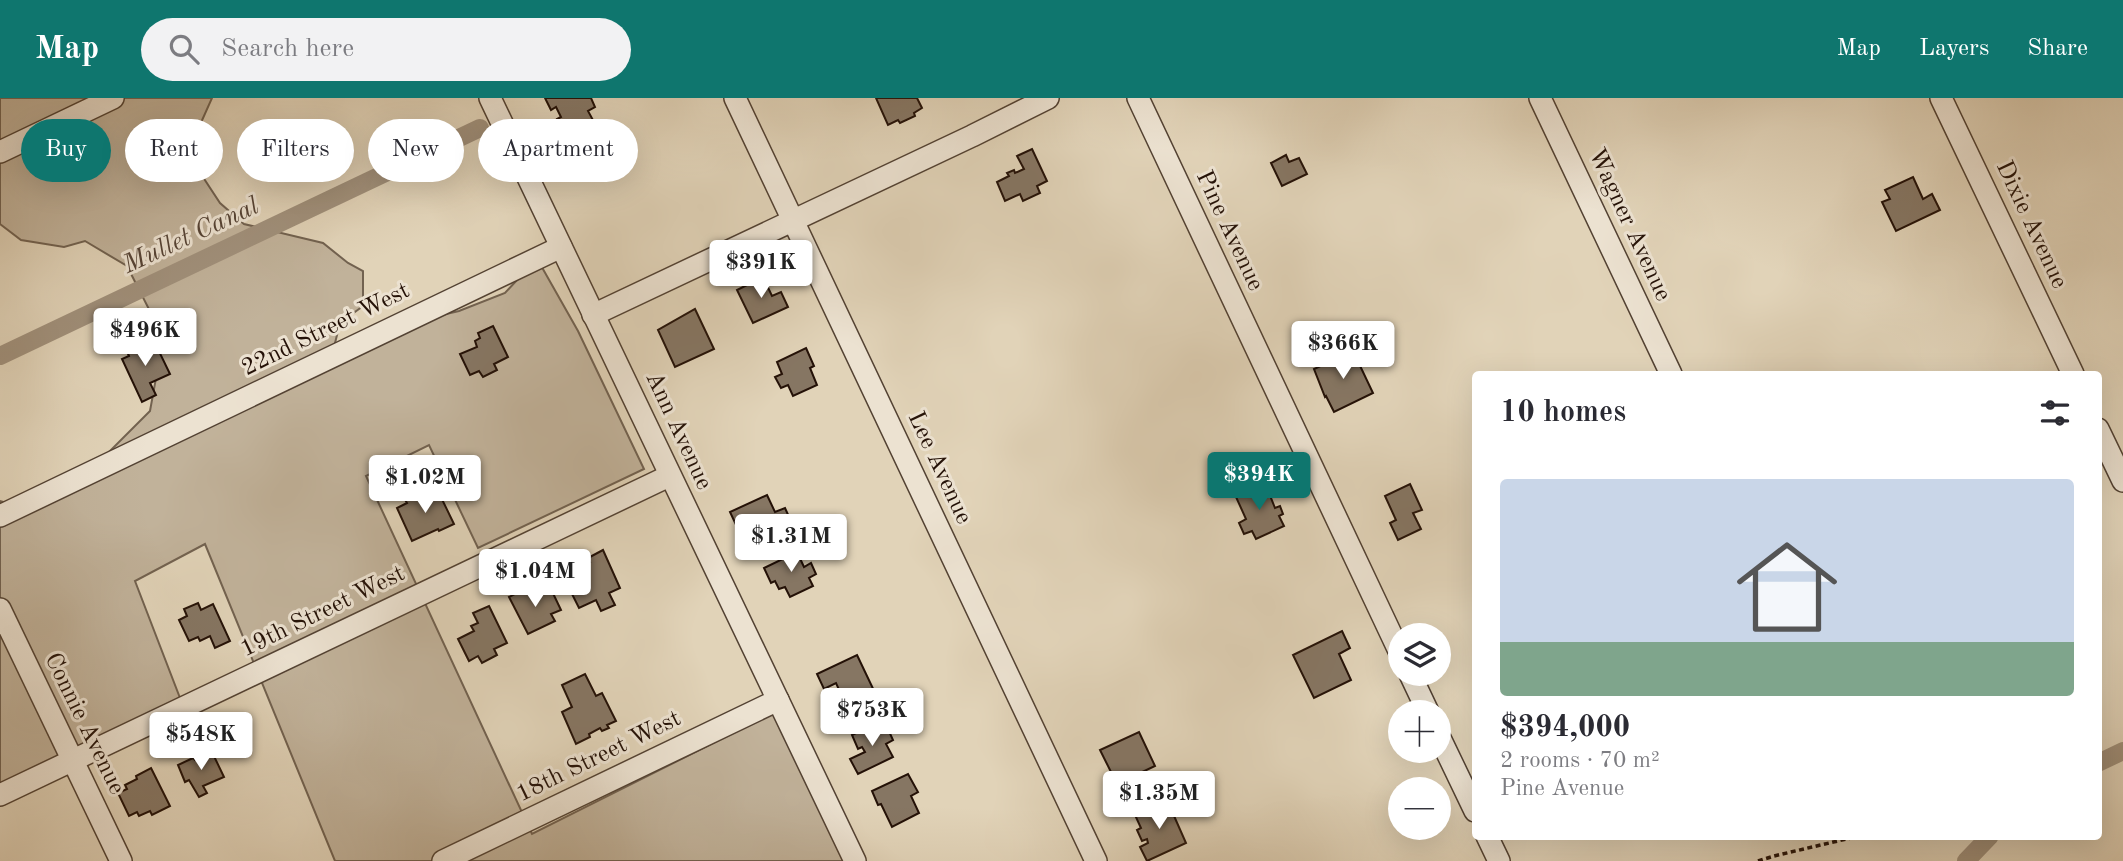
<!DOCTYPE html>
<html lang="en">
<head>
<meta charset="utf-8">
<style>
  body { margin:0; font-family:"Old Standard TT",serif; background:#f2f2f3; color:#2b2b33; height:100vh; display:flex; flex-direction:column; font-size:26px; white-space:nowrap }
  * { box-sizing:border-box; margin:0 }
  p { font-size:23px; color:#7c7c81 }
  .icon { flex:none; width:38px; height:38px; fill:none; stroke:currentColor; stroke-width:2; stroke-linecap:round; stroke-linejoin:round }
  .map { position:relative; flex:1; overflow:hidden }
  .panel { position:absolute; left:1472px; top:273px; width:630px; height:469px; display:flex; flex-direction:column; background:#fff; border-radius:7px; box-shadow:0 7px 28px #0002 }
  .panel>* { flex:none }
  .guide { position:absolute; left:21px; top:21px; width:665px; height:63px; display:flex; gap:14px }
  .fabs { position:absolute; left:1388px; top:525px; display:grid; gap:14px }
  .fabs a { display:grid; place-items:center; width:63px; height:63px; border-radius:50%; background:#fff; box-shadow:0 7px 28px #0002; font-size:35px }
  .price { position:absolute; translate:-50% -60px; padding:0 16px; border-radius:7px; background:#fff; color:#222; font-size:23px; line-height:46px; filter:drop-shadow(0 2px 4px #0008) }
  .price::after { content:''; position:absolute; left:50%; top:42px; width:21px; height:16px; margin-left:-10px; background:inherit; clip-path:polygon(0 0,100% 0,50% 100%) }
  .price.selected { background:#0f766e; color:#fff }
  ul { padding:0; list-style:none }
  li { display:grid; align-content:center; gap:14px; height:371px; padding:0 28px }
  li span { display:grid; place-items:center; height:217px; border-radius:7px; color:#555 }
  li>.icon { margin-inline-start:auto }
  span .icon { width:126px; height:126px; fill:#fffc; stroke-width:1 }
  li b { font-size:30px }
  h2 { display:flex; justify-content:space-between; align-items:center; height:84px; padding:0 28px; font-size:30px }
  .pill { padding:0 24px; border-radius:32px; background:#fff; box-shadow:0 7px 28px #0002; font-size:24px; line-height:63px }
  .pill.selected { background:#0f766e; color:#fff }
  header { display:flex; align-items:center; gap:42px; box-sizing:border-box; height:98px; padding:0 35px; background:#0f766e; color:#fff }
  header strong { font-size:33px }
  nav { display:flex; gap:38px; margin-inline-start:auto; font-size:24px }
  .search { width:490px; height:63px; background:#f2f2f3; display:flex; align-items:center; gap:18px; box-sizing:border-box; padding:0 24px; border-radius:38px; color:#7c7c81; font-size:26px }
  .map>svg:first-child { display:block }
  .green { fill:#c1b29a; stroke:#726250; stroke-width:2 }
  .lines { fill:none; stroke-linecap:round; stroke-linejoin:round }
  .canal { stroke:#a1917c; stroke-width:18 }
  .building { fill:#867663; stroke:#241107; stroke-width:2 }
  .street-casing { stroke:#534233; stroke-width:24 }
  .path { stroke:#241107; stroke-width:3.5; stroke-dasharray:5 3.5; stroke-linecap:butt }
  .street { stroke:#ece2d1; stroke-width:21 }
  .labels { text-anchor:middle; dominant-baseline:central; stroke-width:6; stroke-linejoin:round; paint-order:stroke }
  .street-label { font-size:24px; fill:#241107; stroke:#ece2d1 }
  .water-label { font-size:26px; font-style:italic; fill:#564436; stroke:#ece2d1 }
</style>
</head>
<body>
<header>
<strong>Map</strong>
<div class="search"><svg class="icon" aria-label="search" viewBox="0 0 24 24"><circle cx="10" cy="10" r="6"/><path d="M15 15l6 6"/></svg>Search here</div>
<nav><a>Map</a><a>Layers</a><a>Share</a></nav>
</header>
<div class="map">
<svg width="2123" height="763" viewBox="0 0 2123 763">
  <rect width="100%" height="100%" fill="#e1d3b8"/>
  <filter id="stains"><feTurbulence type="fractalNoise" baseFrequency=".00286" numOctaves="4"/><feColorMatrix values="0 0 0 0 .2 0 0 0 0 .09 0 0 0 0 .02 0 0 0 .5 -.17"/></filter>
  <radialGradient id="worn" r=".72"><stop offset=".6" stop-color="#630" stop-opacity="0"/><stop offset="1" stop-color="#630" stop-opacity=".3"/></radialGradient>
  <polygon class="green" points="0,0 212,0 195,38 197,70 220,105 244,126 323,145 348,165 363,173 363,208 340,225 333,253 429,220 459,213 505,195 517,182 535,157 578,233 644,371 478,450 429,347 366,378 532,736 781,611 854,763 335,763 205,446 135,483 180,600 0,692 0,403 7,405 104,359 150,313 160,258 155,223 127,168 85,143 64,149 21,142 0,126"/>
  <g class="lines">
    <g class="canal">
      <polyline points="0,258 480,30"/>
      <polyline points="2098,665 2123,653"/>
      <polyline points="1966,763 1990,738"/>
    </g>
  </g>
  <g class="building">
    <polygon points="545,0 591,0 595,9 588,13 594,24 569,36 565,25 560,28 557,21 561,19 556,9 551,12"/>
    <polygon points="876,0 917,0 922,10 914,15 915,18 900,25 898,22 888,27"/>
    <polygon points="1032,51 1047,83 1037,88 1040,95 1023,103 1020,96 1005,103 997,84 1009,78 1007,75 1014,72 1015,75 1024,71 1017,58"/>
    <polygon points="1286,57 1289,64 1299,60 1307,76 1282,88 1271,65"/>
    <polygon points="1913,79 1923,101 1932,96 1940,112 1896,133 1882,104 1890,101 1885,92"/>
    <polygon points="763,179 772,198 781,194 788,209 753,225 737,192"/>
    <polygon points="695,211 714,251 675,269 658,232"/>
    <polygon points="493,228 508,259 494,266 497,272 483,279 479,273 470,277 460,256 477,249 475,243 480,240 478,235"/>
    <polygon points="141,242 145,250 155,245 170,276 150,285 156,297 142,304 122,261 129,258 125,249"/>
    <polygon points="806,250 814,268 810,270 817,287 793,298 788,287 781,290 775,279 782,276 777,264"/>
    <polygon points="1353,253 1373,295 1334,314 1326,298 1325,299 1314,271"/>
    <polygon points="1265,385 1275,410 1280,408 1283,416 1279,418 1284,428 1256,441 1252,433 1244,436 1239,425 1246,421 1236,399"/>
    <polygon points="1410,386 1422,412 1413,415 1421,431 1398,442 1390,425 1396,422 1385,398"/>
    <polygon points="437,391 454,426 439,433 438,431 412,443 397,410 407,405 404,400 414,395 417,401"/>
    <polygon points="767,397 775,414 785,410 790,421 780,425 785,436 762,447 753,429 751,430 748,424 737,429 730,414"/>
    <polygon points="603,452 620,490 609,495 615,507 601,513 596,502 579,510 565,482 588,471 586,466 590,464 588,460"/>
    <polygon points="797,454 804,469 811,465 816,476 809,480 813,488 790,499 785,489 779,491 775,483 771,485 764,470"/>
    <polygon points="550,489 561,512 551,516 555,523 528,536 509,499 524,491 526,495 529,493 532,498"/>
    <polygon points="198,505 201,512 213,506 230,543 215,550 210,538 200,543 198,539 189,543 179,522 187,518 184,511"/>
    <polygon points="489,508 507,545 494,551 497,557 482,565 478,558 469,563 458,541 474,533 471,528 478,525 473,515"/>
    <polygon points="1342,533 1350,550 1339,556 1351,582 1314,600 1293,557"/>
    <polygon points="857,557 877,599 848,612 844,603 841,605 837,597 841,596 836,585 824,591 817,576"/>
    <polygon points="585,576 596,598 602,595 616,623 607,627 609,630 602,633 600,630 589,636 590,639 576,646 562,614 572,609 562,587"/>
    <polygon points="877,625 881,634 888,631 893,642 886,646 893,659 858,676 850,661 865,654 862,649 858,651 852,637"/>
    <polygon points="1139,634 1155,668 1117,686 1100,652"/>
    <polygon points="212,654 224,679 203,688 207,695 199,699 189,682 185,684 178,667 193,660 195,662"/>
    <polygon points="151,670 170,708 152,717 150,713 139,718 137,714 129,718 118,695 127,691 125,687 137,681 136,678"/>
    <polygon points="908,676 918,694 911,698 919,715 892,729 881,706 878,707 872,693"/>
    <polygon points="1167,702 1186,745 1147,763 1140,749 1148,745 1147,741 1142,743 1137,732 1141,730 1135,717"/>
  </g>
  <g class="lines">
    <g class="street-casing">
      <g id="street">
        <polyline points="490,0 855,763"/>
        <polyline points="735,0 1096,763"/>
        <polyline points="1138,0 1400,555"/>
        <polyline points="1540,0 1671,276"/>
        <polyline points="1941,0 2073,276"/>
        <polyline points="0,54 113,0"/>
        <polyline points="593,217 972,38 1048,0"/>
        <polyline points="2098,331 2123,383"/>
        <polyline points="0,418 561,149"/>
        <polyline points="0,511 121,763"/>
        <polyline points="1410,576 1428,614"/>
        <polyline points="1438,636 1475,713"/>
        <polyline points="0,697 669,378"/>
        <polyline points="1487,738 1499,763"/>
        <polyline points="443,763 778,602"/>
      </g>
    </g>
    <polyline class="path" points="1758,763 1774,758 1859,738"/>
    <use href="#street" class="street"/>
  </g>
  <g class="labels">
    <g class="street-label">
      <text transform="translate(1629 127) rotate(65)">Wagner Avenue</text>
      <text transform="translate(2031 127) rotate(65)">Dixie Avenue</text>
      <text transform="translate(1229 133) rotate(65)">Pine Avenue</text>
      <text transform="translate(326 232) rotate(-26)">22nd Street West</text>
      <text transform="translate(678 333) rotate(65)">Ann Avenue</text>
      <text transform="translate(939 370) rotate(65)">Lee Avenue</text>
      <text transform="translate(323 514) rotate(-26)">19th Street West</text>
      <text transform="translate(84 626) rotate(64)">Connie Avenue</text>
      <text transform="translate(599 659) rotate(-26)">18th Street West</text>
    </g>
    <g class="water-label">
      <text transform="translate(191 138) rotate(-25)">Mullet Canal</text>
    </g>
  </g>
  <rect width="100%" height="100%" filter="url(#stains)"/>
  <rect width="100%" height="100%" fill="url(#worn)"/>
</svg>
<div class="fabs">
<a><svg class="icon" aria-label="layers" viewBox="0 0 24 24"><path d="M12 4l9 5-9 5-9-5zM3 14l9 5 9-5"/></svg></a>
<a>+</a>
<a>−</a>
</div>
<b class="price" style="left:761px;top:202px">$391K</b>
<b class="price" style="left:145px;top:270px">$496K</b>
<b class="price" style="left:1343px;top:283px">$366K</b>
<b class="price selected" style="left:1259px;top:414px">$394K</b>
<b class="price" style="left:425px;top:417px">$1.02M</b>
<b class="price" style="left:791px;top:476px">$1.31M</b>
<b class="price" style="left:535px;top:511px">$1.04M</b>
<b class="price" style="left:872px;top:650px">$753K</b>
<b class="price" style="left:201px;top:674px">$548K</b>
<b class="price" style="left:1159px;top:733px">$1.35M</b>
<div class="guide">
<a class="pill selected">Buy</a>
<a class="pill">Rent</a>
<a class="pill">Filters</a>
<a class="pill">New</a>
<a class="pill">Apartment</a>
</div>
<section class="panel">
<h2>10 homes<svg class="icon" aria-label="filters" viewBox="0 0 24 24"><path d="M4 7h16M4 17h16"/><circle cx="9" cy="7" r="2"/><circle cx="15" cy="17" r="2"/></svg></h2>
<ul>
<li><span style="background:linear-gradient(#c9d6e8 75%,#7fa58c 0)"><svg class="icon" aria-label="home" viewBox="0 0 24 24"><path d="M3 11l9-7 9 7M6 9v11h12V9"/></svg></span><div><b>$394,000</b><p>2 rooms · 70 m²</p><p>Pine Avenue</p></div></li>
</ul>
</section>
</div>
</body>
</html>
